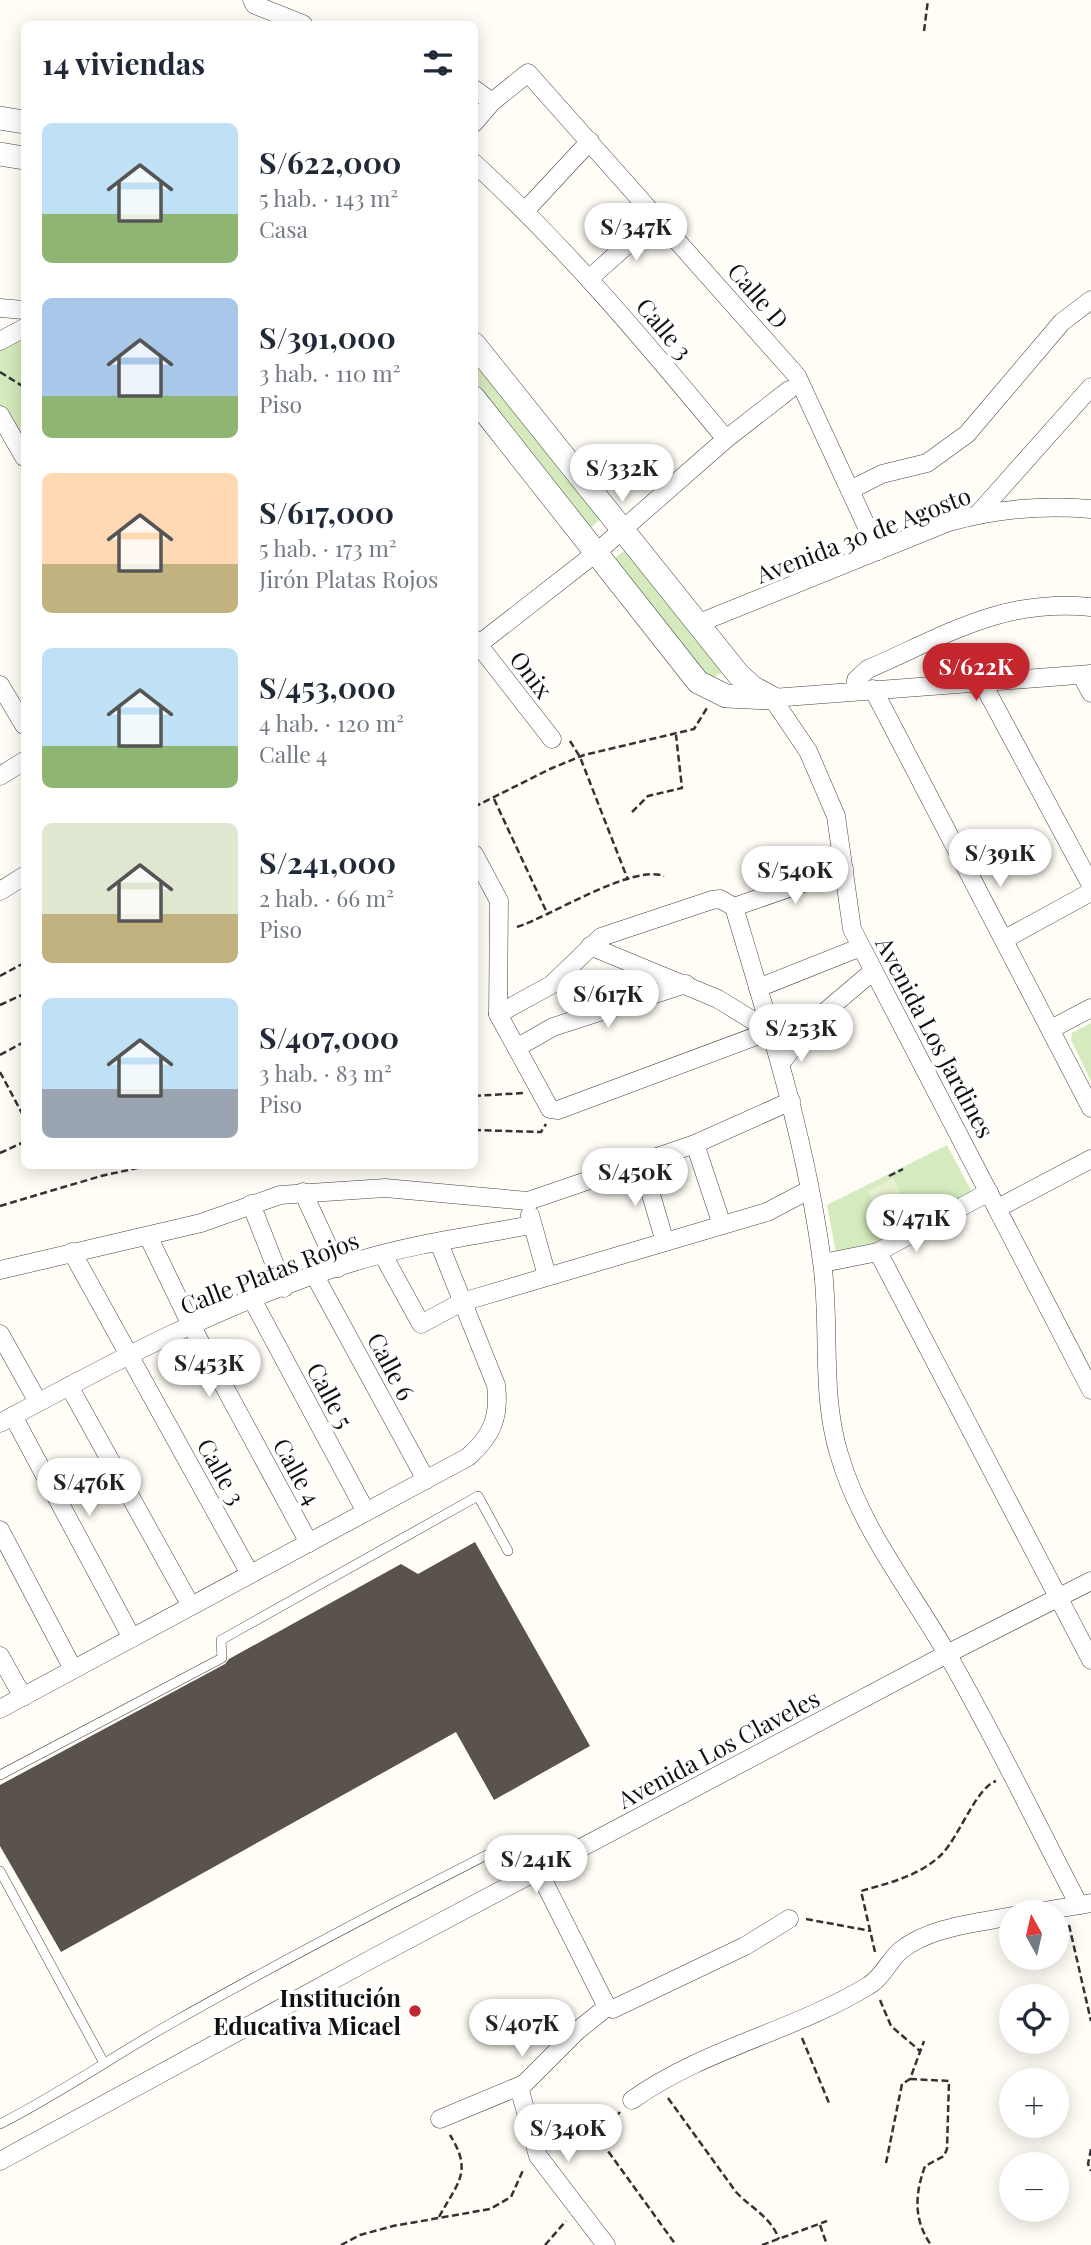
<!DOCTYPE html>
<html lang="es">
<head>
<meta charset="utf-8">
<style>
  body { margin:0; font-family:"Playfair Display",serif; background:#f2f2f3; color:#1f2937; height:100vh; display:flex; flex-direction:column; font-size:26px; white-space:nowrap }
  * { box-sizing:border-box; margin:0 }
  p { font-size:23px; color:#747a83 }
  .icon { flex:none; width:38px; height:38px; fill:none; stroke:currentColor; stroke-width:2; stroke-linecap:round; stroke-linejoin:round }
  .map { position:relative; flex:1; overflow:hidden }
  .drawer { position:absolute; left:21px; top:21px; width:457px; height:1148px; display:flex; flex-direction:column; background:#fff; border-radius:10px; box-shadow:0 4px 18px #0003 }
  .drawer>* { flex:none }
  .needle { width:46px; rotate:352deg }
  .buttons { position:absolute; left:999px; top:1900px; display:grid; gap:14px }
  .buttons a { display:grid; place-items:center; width:70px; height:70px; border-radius:50%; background:#fff; box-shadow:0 4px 18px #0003; font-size:35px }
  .price { position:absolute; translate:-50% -60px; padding:0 16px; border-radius:24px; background:#fff; color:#222; font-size:23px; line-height:46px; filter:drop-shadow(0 2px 4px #0008) }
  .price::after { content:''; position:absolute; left:50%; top:42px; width:21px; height:16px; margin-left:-10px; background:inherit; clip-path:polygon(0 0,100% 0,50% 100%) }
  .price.on { background:#c4262e; color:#fff }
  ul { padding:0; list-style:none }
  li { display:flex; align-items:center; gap:21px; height:175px; padding:0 21px }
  li span { display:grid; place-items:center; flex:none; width:196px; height:140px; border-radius:10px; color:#555 }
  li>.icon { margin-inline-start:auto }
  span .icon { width:84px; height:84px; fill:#fffc; stroke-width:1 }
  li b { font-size:30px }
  h2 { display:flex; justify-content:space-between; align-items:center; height:84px; padding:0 21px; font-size:30px }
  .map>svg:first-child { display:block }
  .green { fill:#d5ebbd }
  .pitch { fill:#e6f2cf }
  .building { fill:#5a524d }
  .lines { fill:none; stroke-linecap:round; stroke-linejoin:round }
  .service-casing { stroke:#444; stroke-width:10 }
  .minor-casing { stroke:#444; stroke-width:19 }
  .tertiary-casing { stroke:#444; stroke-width:24 }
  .path { stroke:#333; stroke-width:2.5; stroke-dasharray:7 3.5; stroke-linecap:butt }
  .service { stroke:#fff; stroke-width:9 }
  .minor { stroke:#fff; stroke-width:18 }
  .tertiary { stroke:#fff; stroke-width:23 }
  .poi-dot { fill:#c4262e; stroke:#fff; stroke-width:2.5 }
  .labels { text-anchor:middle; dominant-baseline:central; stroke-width:7; stroke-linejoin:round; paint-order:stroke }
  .street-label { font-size:24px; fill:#111; stroke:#fff }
  .poi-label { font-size:24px; font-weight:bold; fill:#111; stroke:#fff; text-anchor:end }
</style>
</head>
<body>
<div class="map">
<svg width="1091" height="2245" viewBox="0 0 1091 2245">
  <rect width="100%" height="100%" fill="#fffdf5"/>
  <g class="green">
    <polygon points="24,328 24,455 0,413 0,342"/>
    <polygon points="474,354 604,515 591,528 586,526 474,387"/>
    <polygon points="625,550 722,666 721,673 712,678 703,675 616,563 616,557"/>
    <polygon points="1091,1023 1091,1081 1071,1040 1072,1033"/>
    <polygon points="947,1145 974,1196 874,1249 837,1258 827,1205"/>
  </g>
  <polygon class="pitch" points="893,1178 916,1222 890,1235 867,1191"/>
  <polygon class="building" points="475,1542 590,1746 494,1800 456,1732 61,1952 0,1846 0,1785 225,1664 229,1659 401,1564 418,1574"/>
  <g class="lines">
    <g class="service-casing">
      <g id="service">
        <polyline points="0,1775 222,1658 221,1640 478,1496 508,1551"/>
        <polyline points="0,1871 104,2063"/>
        <path d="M0 2124C59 2094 112 2057 170 2024 283 1960 398 1900 514 1841"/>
      </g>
    </g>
    <g class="minor-casing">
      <g id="minor">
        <polyline points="252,0 255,5 303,24"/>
        <polyline points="474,89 492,102"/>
        <polyline points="474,123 492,102 528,73 797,376 878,551"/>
        <path d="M474 163C567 248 646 343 726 439"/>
        <polyline points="526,210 590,141"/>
        <polyline points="591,277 656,219"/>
        <polyline points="0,308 24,310"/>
        <polyline points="0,341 24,328"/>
        <polyline points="0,415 24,457"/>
        <polyline points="850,490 882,474 927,463 967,434 1062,322 1091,300"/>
        <polyline points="978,514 1091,387"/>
        <path d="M699 623 949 522C995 509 1043 505 1091 509"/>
        <polyline points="474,639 552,739"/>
        <polyline points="474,648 597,552 726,439 789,390"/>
        <polyline points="1091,674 772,698 808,751 836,816 852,929 1091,1390"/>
        <polyline points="1082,676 1091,693"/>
        <polyline points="983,684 1091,885"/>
        <polyline points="0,685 24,725"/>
        <polyline points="873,689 1091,1108"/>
        <path d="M856 691V680L868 669C947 635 1002 598 1091 607"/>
        <polyline points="0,776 24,761"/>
        <polyline points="474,854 499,901 498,1014 550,1109 558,1110 770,1031"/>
        <polyline points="0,891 24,876"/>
        <polyline points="734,907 844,869"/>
        <polyline points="1005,939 1091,892"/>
        <polyline points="590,946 718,999 770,1031"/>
        <polyline points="758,988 861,947"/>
        <path d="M498 1014 551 985 601 937 712 900 720 899 734 907C769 1024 806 1140 822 1262 831 1325 820 1392 839 1454 860 1527 909 1588 946 1652 994 1735 1035 1821 1079 1905"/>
        <polyline points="1051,1029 1091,1008"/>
        <polyline points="518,1047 553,1027 686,984"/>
        <polyline points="781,1063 813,1022 872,972"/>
        <polyline points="695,1144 722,1225"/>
        <polyline points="642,1164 665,1242"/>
        <polyline points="303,1192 338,1268"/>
        <polyline points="251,1204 284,1288"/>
        <polyline points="998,1208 1091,1159"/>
        <polyline points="530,1215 547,1276"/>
        <polyline points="148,1236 192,1327 309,1543"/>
        <polyline points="72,1252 250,1574"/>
        <polyline points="878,1252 1091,1660"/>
        <polyline points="383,1255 421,1324 462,1302 767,1212 809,1190"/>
        <polyline points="823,1263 878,1252 989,1192"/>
        <polyline points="0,1270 201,1223 280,1195 385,1188 528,1201 695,1144 791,1101"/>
        <polyline points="315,1276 426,1480"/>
        <polyline points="253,1301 366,1512"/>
        <polyline points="0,1334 38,1402"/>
        <polyline points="69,1386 191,1606"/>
        <polyline points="13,1416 132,1638"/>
        <path d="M0 1423C113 1362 231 1299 354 1262 411 1244 472 1236 531 1225"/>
        <polyline points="0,1530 73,1669"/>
        <polyline points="0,1656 23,1697"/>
        <path d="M0 1709 468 1457C492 1436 500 1417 496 1385L439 1243"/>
        <polyline points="539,1872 607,2007 613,2009 745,1946 789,1919"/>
        <polyline points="1032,1913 1091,1903"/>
        <polyline points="519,2087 538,2156 606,2245"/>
        <path d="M632 2100C703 2049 794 2031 868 1986 882 1978 888 1962 900 1951 929 1927 976 1923 1012 1916"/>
        <polyline points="440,2119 524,2084 577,2031 607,2007"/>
        <polyline points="0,2161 377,1956 947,1654 1091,1581"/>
      </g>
    </g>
    <g class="tertiary-casing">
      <g id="tertiary">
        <polyline points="0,118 24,122"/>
        <polyline points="0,154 24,158"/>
        <polyline points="474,344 738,674 752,687 772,698"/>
        <polyline points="474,398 698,682 726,696 772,698"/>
      </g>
    </g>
    <g class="path">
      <polyline points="924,31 928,0"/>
      <polyline points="0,372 24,387"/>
      <polyline points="570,741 580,757 628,880"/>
      <polyline points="494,799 548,915"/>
      <polyline points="474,807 550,769 584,755 694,729 707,708"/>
      <polyline points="632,812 648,796 682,788 676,735"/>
      <path d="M517 927C551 916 632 864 664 876"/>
      <polyline points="0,976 24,963"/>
      <polyline points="0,1005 24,994"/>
      <polyline points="0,1055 24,1042"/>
      <polyline points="0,1072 24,1117"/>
      <polyline points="474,1096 523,1093"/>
      <polyline points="474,1130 541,1132 546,1124"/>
      <polyline points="0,1153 24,1142"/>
      <polyline points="889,1176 903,1169"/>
      <polyline points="0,1206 101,1176 147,1166"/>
      <polyline points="806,1919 871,1931"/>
      <polyline points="1069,1925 1091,2021"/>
      <path d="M875 1952 861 1891C889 1883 919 1876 941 1855 960 1836 975 1789 996 1781"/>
      <polyline points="880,2000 891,2026 920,2051"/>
      <polyline points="802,2038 829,2103"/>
      <path d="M910 2079 949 2081 947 2149 944 2156 925 2166C915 2194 913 2219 931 2245"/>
      <path d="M668 2098 736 2192C752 2209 770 2216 779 2239"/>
      <polyline points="620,2112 597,2136 676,2245"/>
      <polyline points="1091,2149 1088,2164 1091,2171"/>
      <polyline points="886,2163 902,2084 910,2079 924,2041"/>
      <path d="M439 2217C458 2182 473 2172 450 2135"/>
      <polyline points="820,2225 827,2245"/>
      <polyline points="341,2245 360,2235 393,2226 490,2209 511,2197 524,2168"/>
      <polyline points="545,2245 566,2221"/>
      <polyline points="762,2245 827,2221"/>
    </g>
    <use href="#service" class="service"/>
    <use href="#minor" class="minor"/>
    <use href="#tertiary" class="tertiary"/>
  </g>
  <circle class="poi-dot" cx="415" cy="2011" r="7"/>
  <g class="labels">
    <g class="street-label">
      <text transform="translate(759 295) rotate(49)">Calle D</text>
      <text transform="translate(665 328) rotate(50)">Calle 3</text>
      <text transform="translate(863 534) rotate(-21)">Avenida 30 de Agosto</text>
      <text transform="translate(532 674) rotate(52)">Onix</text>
      <text transform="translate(936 1037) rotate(62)">Avenida Los Jardines</text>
      <text transform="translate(269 1272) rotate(-21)">Calle Platas Rojos</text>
      <text transform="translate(392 1366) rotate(62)">Calle 6</text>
      <text transform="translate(331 1395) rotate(62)">Calle 5</text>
      <text transform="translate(222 1471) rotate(61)">Calle 3</text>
      <text transform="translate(298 1471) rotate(61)">Calle 4</text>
      <text transform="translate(718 1748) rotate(-28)">Avenida Los Claveles</text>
    </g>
    <g class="poi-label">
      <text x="401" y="1997">Institución<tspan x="401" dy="28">Educativa Micael</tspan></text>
    </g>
  </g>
</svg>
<div class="buttons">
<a><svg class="needle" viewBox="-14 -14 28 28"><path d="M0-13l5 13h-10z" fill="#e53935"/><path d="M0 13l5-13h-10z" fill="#747a83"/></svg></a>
<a><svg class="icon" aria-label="locate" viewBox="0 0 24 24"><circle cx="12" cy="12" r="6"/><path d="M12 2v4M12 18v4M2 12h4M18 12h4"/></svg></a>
<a>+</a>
<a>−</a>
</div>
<b class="price" style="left:636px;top:263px">S/347K</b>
<b class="price" style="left:622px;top:504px">S/332K</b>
<b class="price on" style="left:976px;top:703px">S/622K</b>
<b class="price" style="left:1000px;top:889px">S/391K</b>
<b class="price" style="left:795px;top:906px">S/540K</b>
<b class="price" style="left:608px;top:1030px">S/617K</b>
<b class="price" style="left:801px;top:1064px">S/253K</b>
<b class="price" style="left:635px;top:1208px">S/450K</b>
<b class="price" style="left:916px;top:1254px">S/471K</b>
<b class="price" style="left:209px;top:1399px">S/453K</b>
<b class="price" style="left:89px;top:1518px">S/476K</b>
<b class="price" style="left:536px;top:1895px">S/241K</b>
<b class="price" style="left:522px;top:2059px">S/407K</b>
<b class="price" style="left:568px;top:2164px">S/340K</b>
<section class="drawer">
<h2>14 viviendas<svg class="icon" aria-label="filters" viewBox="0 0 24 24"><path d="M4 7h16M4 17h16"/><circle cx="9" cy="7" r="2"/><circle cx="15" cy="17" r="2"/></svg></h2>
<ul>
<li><span style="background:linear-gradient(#bfe0f5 65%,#8fb573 0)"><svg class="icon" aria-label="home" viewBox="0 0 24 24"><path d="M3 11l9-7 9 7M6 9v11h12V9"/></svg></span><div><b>S/622,000</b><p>5 hab. · 143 m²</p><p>Casa</p></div></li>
<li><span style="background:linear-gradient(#a9c7e8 70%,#8fb573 0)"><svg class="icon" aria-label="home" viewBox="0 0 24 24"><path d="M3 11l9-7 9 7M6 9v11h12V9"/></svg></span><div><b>S/391,000</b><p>3 hab. · 110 m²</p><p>Piso</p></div></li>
<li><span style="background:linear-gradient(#ffd9b3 65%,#c2b280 0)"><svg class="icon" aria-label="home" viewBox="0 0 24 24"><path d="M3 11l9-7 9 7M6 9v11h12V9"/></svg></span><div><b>S/617,000</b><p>5 hab. · 173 m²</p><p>Jirón Platas Rojos</p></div></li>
<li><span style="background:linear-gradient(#bfe0f5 70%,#8fb573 0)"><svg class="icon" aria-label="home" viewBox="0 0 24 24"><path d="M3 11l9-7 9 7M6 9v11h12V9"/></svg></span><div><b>S/453,000</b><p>4 hab. · 120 m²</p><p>Calle 4</p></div></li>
<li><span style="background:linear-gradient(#dfe7d0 65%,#c2b280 0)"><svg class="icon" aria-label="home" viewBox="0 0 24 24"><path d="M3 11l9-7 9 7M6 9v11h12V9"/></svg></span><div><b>S/241,000</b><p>2 hab. · 66 m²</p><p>Piso</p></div></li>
<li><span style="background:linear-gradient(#bfe0f5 65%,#9aa5b1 0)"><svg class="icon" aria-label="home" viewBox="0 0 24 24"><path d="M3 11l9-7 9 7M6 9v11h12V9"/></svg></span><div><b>S/407,000</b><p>3 hab. · 83 m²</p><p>Piso</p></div></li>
</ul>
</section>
</div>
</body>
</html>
